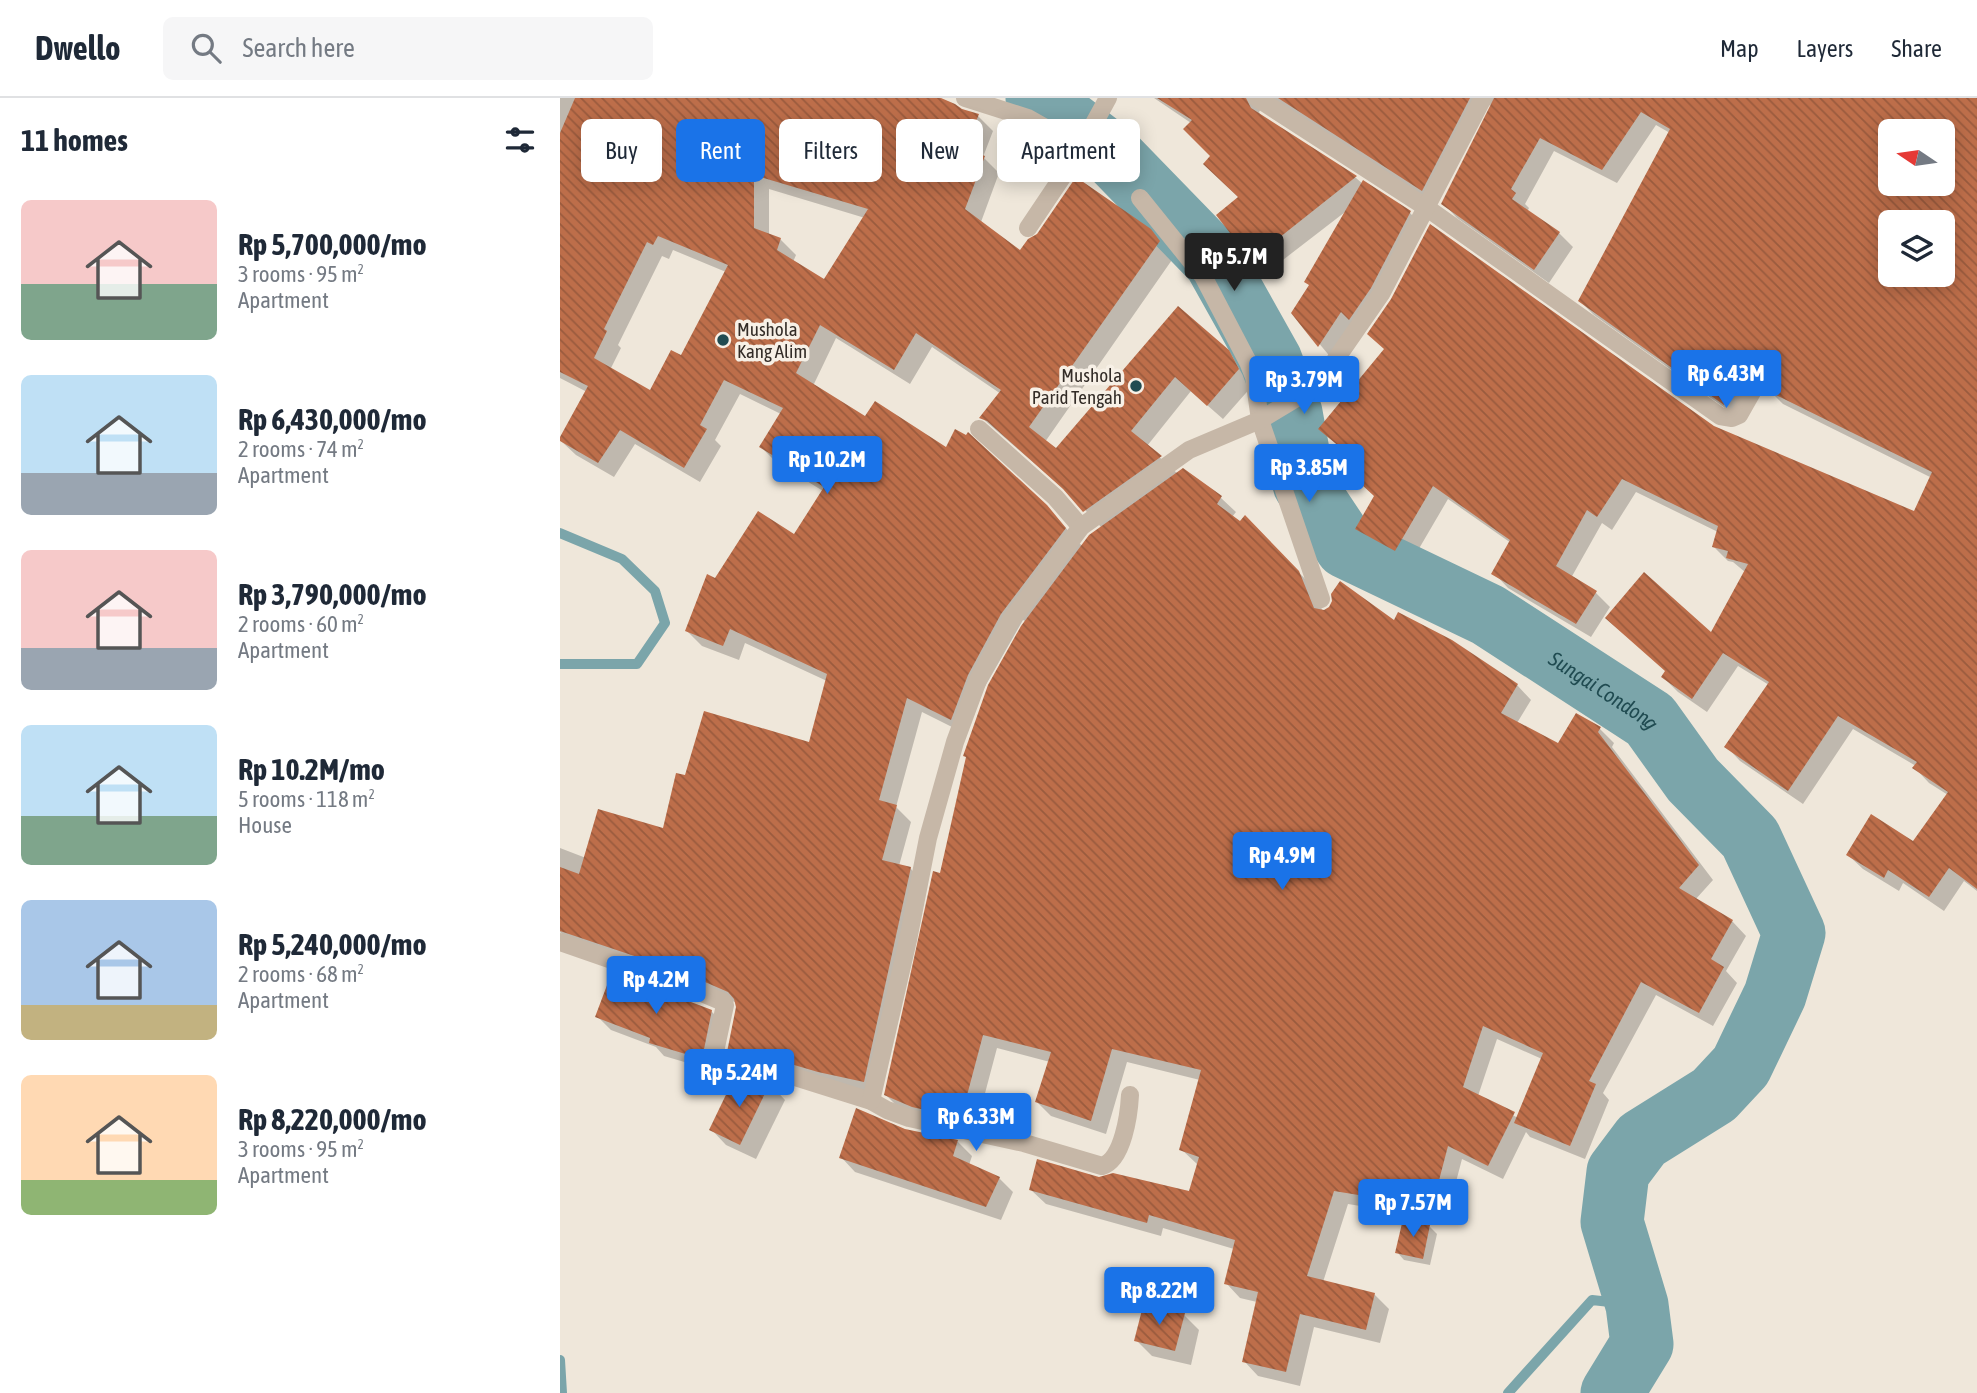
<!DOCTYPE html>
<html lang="en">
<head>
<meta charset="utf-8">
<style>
  body { margin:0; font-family:"Asap Condensed",sans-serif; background:#f6f6f7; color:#1f2937; height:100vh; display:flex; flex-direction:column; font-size:26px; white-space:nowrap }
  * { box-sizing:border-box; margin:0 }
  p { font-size:23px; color:#747a83 }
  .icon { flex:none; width:38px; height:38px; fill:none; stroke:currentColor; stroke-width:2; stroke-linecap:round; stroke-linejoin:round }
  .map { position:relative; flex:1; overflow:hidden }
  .drawer { display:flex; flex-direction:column; background:#fff; width:560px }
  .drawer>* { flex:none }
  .hud { position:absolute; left:21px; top:21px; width:665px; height:63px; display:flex; gap:14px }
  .needle { width:46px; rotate:283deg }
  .controls { position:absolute; left:1318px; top:21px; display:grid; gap:14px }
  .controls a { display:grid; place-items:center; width:77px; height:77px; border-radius:10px; background:#fff; box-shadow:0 4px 18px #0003; font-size:35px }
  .price { position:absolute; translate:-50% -60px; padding:0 16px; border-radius:7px; background:#1a73e8; color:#fff; font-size:23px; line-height:46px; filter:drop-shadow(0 2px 4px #0008) }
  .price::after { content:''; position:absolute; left:50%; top:42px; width:21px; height:16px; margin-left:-10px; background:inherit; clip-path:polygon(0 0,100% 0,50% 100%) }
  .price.active { background:#222; color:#fff }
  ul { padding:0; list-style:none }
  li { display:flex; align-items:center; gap:21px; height:175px; padding:0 21px }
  li span { display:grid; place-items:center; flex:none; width:196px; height:140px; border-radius:10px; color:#555 }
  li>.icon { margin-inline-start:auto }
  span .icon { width:84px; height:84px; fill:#fffc; stroke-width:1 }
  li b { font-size:30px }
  h2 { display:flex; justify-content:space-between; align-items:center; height:84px; padding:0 21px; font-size:30px }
  .pill { padding:0 24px; border-radius:10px; background:#fff; box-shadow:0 4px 18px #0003; font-size:24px; line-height:63px }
  .pill.active { background:#1a73e8; color:#fff }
  header { display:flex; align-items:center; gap:42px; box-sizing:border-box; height:98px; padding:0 35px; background:#fff; border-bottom:2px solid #e0e1e3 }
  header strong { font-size:33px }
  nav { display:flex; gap:38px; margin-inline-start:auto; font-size:24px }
  .search { width:490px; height:63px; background:#f6f6f7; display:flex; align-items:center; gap:18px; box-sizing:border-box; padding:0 24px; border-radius:10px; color:#747a83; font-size:26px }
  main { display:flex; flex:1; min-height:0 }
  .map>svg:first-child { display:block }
  .shadow { fill:#0003; fill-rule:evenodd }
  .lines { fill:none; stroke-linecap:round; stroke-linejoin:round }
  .stream { stroke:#7ba5aa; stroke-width:10 }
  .river { stroke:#7ba5aa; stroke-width:63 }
  .building { fill:url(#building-back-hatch); fill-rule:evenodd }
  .minor { stroke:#c6b7a7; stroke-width:18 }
  .poi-dot { fill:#204b51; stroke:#f7f0e6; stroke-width:2.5 }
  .labels { text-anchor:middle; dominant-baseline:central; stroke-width:7; stroke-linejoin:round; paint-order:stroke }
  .poi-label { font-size:19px; fill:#332c27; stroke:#f7f0e6; text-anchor:start }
  .water-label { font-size:21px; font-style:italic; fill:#204b51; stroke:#f7f0e6 }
</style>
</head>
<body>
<header>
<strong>Dwello</strong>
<div class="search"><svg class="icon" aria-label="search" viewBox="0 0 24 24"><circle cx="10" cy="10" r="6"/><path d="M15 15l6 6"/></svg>Search here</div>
<nav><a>Map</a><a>Layers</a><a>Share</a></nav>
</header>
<main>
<section class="drawer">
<h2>11 homes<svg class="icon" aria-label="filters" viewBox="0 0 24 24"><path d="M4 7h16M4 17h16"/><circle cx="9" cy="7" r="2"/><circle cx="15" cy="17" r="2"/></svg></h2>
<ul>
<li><span style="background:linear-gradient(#f6c9c9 60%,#7fa58c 0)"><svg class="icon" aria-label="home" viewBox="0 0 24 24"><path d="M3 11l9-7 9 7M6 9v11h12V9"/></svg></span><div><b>Rp 5,700,000/mo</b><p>3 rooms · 95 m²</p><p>Apartment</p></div></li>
<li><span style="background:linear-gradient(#bfe0f5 70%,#9aa5b1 0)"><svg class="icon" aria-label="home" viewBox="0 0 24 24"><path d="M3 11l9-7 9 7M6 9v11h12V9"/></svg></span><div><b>Rp 6,430,000/mo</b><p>2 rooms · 74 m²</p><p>Apartment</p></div></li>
<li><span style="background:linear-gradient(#f6c9c9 70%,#9aa5b1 0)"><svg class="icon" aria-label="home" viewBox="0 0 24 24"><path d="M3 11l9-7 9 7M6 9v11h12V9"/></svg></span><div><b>Rp 3,790,000/mo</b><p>2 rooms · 60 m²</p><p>Apartment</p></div></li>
<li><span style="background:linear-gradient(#bfe0f5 65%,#7fa58c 0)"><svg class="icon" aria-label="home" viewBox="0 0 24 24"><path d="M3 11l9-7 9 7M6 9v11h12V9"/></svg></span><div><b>Rp 10.2M/mo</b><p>5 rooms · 118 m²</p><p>House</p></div></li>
<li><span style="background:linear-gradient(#a9c7e8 75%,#c2b280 0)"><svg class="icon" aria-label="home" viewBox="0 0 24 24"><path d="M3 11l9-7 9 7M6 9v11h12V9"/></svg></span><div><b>Rp 5,240,000/mo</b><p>2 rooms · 68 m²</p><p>Apartment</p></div></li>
<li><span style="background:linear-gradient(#ffd9b3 75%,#8fb573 0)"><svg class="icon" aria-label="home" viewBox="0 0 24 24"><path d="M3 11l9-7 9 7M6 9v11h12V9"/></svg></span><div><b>Rp 8,220,000/mo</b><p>3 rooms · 95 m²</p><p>Apartment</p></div></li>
</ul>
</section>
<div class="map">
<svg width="1417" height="1295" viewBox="0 0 1417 1295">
  <defs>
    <pattern id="building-back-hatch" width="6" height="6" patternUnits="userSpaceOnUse" patternTransform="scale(1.75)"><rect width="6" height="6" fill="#bd6e4a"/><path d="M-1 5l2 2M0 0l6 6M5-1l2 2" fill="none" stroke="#9a5b3e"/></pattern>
  </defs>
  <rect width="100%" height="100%" fill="#efe7da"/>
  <g class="shadow">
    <path d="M0 0H375L418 18 433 33 423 59 439 75 421 124 461 154 590 133 614 159 485 344 496 353 618 210 684 270 693 287 663 321 631 293 587 348 618 376 623 372 661 400 676 414 672 419 681 425 685 420 753 489 763 514 834 524 957 587 971 602 957 625 999 647 1017 617 1040 631 1054 645 1052 649 1153 782 1135 802 1172 823 1186 838 1166 873 1177 885 1153 928 1096 897 1043 995 1049 1002 1025 1061 970 1039 966 1034 943 1081 902 1061 886 1122 788 1106 763 1184 814 1196 829 1211 820 1245 754 1229 740 1288 698 1278 684 1263 697 1204 680 1200 666 1185 674 1151 603 1130 601 1138 486 1106 471 1092 539 1081 631 1095 638 1067 621 1051 640 982 567 964 546 1036 491 1018 477 1004 490 964 437 950 415 1033 340 1011 326 997 381 777 407 661 405 658 465 523 463 522 423 592 406 636 362 614 336 709 351 724 339 768 350 770 365 786 319 998 184 969 169 953 177 905 139 889 14 848 0 834V750L26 760 105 732 126 679 250 646 267 583 185 545 179 562 142 548 127 533 156 482 234 438 263 393 216 364 201 349 221 316 180 296 155 342 161 348 140 384 75 346 54 379 16 357 0 342 27 294 0 280ZM209 91 305 120 265 183 233 164 236 157 220 141 209 137ZM113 152 166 174 122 260 91 294 50 272 61 250 58 247 102 158 109 161ZM276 240 350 286 372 249 441 296 422 320 511 397 541 429 523 449 486 408 387 351 306 320 253 288ZM937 941 982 961 958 1020 918 998Z"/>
    <path d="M594 0H1417V793L1404 783 1384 813 1343 785 1339 793 1303 771 1288 757 1354 745 1388 697 1369 685 1355 670 1356 668 1293 631 1243 706 1180 663 1166 648 1209 587 1178 568 1147 614 1118 594 1103 579 1152 536 1185 474 1173 464 1168 463 1154 449 1158 434 1076 394 1052 432 1042 425 1011 480 1036 495 1050 509 1031 539 948 490 934 475 951 445 888 401 850 466 812 445 797 430 816 399 799 365 761 331 1153 329 1355 415 1372 380 1223 306 1208 291 1217 274 1215 273 1201 295 1179 320 1034 217 1020 203 1110 35 1096 27 1057 85 994 53 965 106 969 110 967 114 999 135 1013 149 989 185 897 120 883 105 936 3 927 9 877 106 707 3 699 14 701 18 796 80 803 86 850 115 863 128 772 261 733 214 750 188 789 111 706 175 692 161 680 100 631 25ZM1330 33H1382V86H1330ZM1330 124H1382V177H1330Z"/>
    <polygon points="151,913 165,927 155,973 104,958 96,949 51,932 37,918"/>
    <polygon points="176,980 210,986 225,1002 196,1061 166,1047 151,1031"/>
    <polygon points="345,1032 398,1044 412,1058 409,1067 439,1080 453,1094 441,1122 295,1074 281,1059"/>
    <polygon points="870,1129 877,1136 870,1167 844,1162 837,1154"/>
    <polygon points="624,1217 639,1232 631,1267 592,1258 576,1242"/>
  </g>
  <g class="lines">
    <g class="stream">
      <polyline points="0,435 62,461 95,493 105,525 77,566 0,566"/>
      <polyline points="0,1262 2,1295"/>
      <polyline points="948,1295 1032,1202 1077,1207"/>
    </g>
    <path class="river" id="s1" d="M477 0 551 56 655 163 711 263 731 315 744 386 786 449 928 517 1090 622 1133 682 1190 740 1234 835 1215 897 1181 968 1154 997 1082 1042 1058 1074 1052 1124 1077 1207 1082 1246 1052 1295"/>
  </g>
  <g class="building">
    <path d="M15 0H381L395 6 402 11 419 16 405 51 425 58 405 111 460 152 468 141 477 136 516 79 591 131 600 143 469 329 496 350 618 208 669 252 679 271 647 308 615 279 571 333 602 358 523 414 503 391 427 323 419 320 441 292 356 235 334 272 260 227 236 275 305 318 315 303 386 349 395 331 406 337 408 334 487 407 506 430 441 516 408 577 391 622 347 600 319 702 337 707 322 762 351 769 304 984 258 974 224 964 167 954 176 909 174 901 168 894 122 874 0 833V769L19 776 38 711 103 730 116 675 125 677 144 613 249 644 267 576 170 531 163 548 125 533 147 476 155 480 198 413 234 436 264 389 199 349 223 310 164 282 140 327 147 331 124 370 60 332 38 365 0 343V339L28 288 0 274V35ZM194 77 308 111 264 181 217 152 221 140 194 130ZM98 138 168 167 121 257 111 252 90 292 34 260 47 233 44 231 87 144 93 147Z"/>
    <polygon points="597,0 686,0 691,10 797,78 691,162 656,117 678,99 643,66 650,58 623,31 632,22"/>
    <polygon points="718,0 910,0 862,93"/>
    <path d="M934 0H1417V791L1389 770 1369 799 1328 772 1324 780 1286 757 1311 716 1353 743 1388 694 1352 670 1357 664 1278 618 1228 693 1164 649 1209 584 1163 555 1132 601 1101 579 1105 573 1045 520 1084 474 1151 534 1188 466 1166 460 1168 453 1152 449 1158 428 1062 381 1037 419 1027 412 996 468 1037 493 1016 526 931 476 950 442 873 388 835 453 795 431 814 398 788 374 798 364 758 331 824 251 807 236 831 201 870 126 1154 328 1354 413 1372 374 1206 292 1216 272 1214 265 1210 261 1199 262 1186 282 1178 278 1164 307 1018 203 1110 31 1081 14 1042 72 980 40 951 91 956 95 952 101 1000 134 974 172 881 106ZM1330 33H1382V86H1330ZM1330 124H1382V177H1330Z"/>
    <polygon points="803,82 851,113 811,190 789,222 781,214 758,249 731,215 749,187 744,184"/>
    <polygon points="623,370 662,398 657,406 680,423 685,417 739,473 754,510 764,512 769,509 772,503 771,496 780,483 834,522 838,514 892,542 958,586 941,615 998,645 1016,615 1041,629 1038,634 1139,767 1119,790 1173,822 1151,861 1164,869 1139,915 1081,884 1029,983 1036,986 1010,1048 954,1025 983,955 923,928 903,989 955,1014 928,1068 888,1048 872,1109 774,1093 747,1178 815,1195 806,1232 740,1216 726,1274 682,1264 698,1194 664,1186 675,1142 589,1117 587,1125 469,1092 477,1061 539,1079 553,1075 629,1093 639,1059 619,1052 641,972 552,951 531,1023 475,1004 491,954 423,937 401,1020 352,1009 324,997 373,773 380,775 406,659 403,658 428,587 461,528 529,437"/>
    <polygon points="52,874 152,912 142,961 89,945 90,940 35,919"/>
    <polygon points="175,978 210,985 180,1047 149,1032"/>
    <polygon points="296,1010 345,1031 398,1042 393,1058 440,1079 426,1109 279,1060"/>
    <polygon points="843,1121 870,1127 863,1161 835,1155"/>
    <polygon points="584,1204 625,1215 615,1253 574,1243"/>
  </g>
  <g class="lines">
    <g class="minor">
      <polyline points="405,0 468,20 491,33 515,60"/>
      <polyline points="697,0 867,110 1160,318 1172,320 1179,317 1205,271"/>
      <polyline points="580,100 643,178 688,264 694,279 700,322 761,501"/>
      <polyline points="468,130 515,60 548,0"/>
      <polyline points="419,331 495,399 521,429"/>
      <path d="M0 844 118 885 163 904 165 907 153 963 222 975 311 1003 327 1012 349 1020 464 1045 542 1068C563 1062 569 1016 570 997"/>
      <polyline points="311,1003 348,842 368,740 395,644 418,582 451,522 521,429 629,352 700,322 758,287 821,196 923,0"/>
    </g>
  </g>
  <g class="poi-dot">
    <circle cx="163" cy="242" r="7"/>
    <circle cx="576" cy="288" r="7"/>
  </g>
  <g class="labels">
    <g class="poi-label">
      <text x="177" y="231">Mushola<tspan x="177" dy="22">Kang Alim</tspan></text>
      <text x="562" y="277" text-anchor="end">Mushola<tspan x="562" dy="22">Parid Tengah</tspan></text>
    </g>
    <g class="water-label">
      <text stroke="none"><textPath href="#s1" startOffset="856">Sungai Condong</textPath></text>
    </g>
  </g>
</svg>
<div class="controls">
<a><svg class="needle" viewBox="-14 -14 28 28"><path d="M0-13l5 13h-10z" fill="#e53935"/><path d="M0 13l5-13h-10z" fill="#747a83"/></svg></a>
<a><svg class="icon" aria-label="layers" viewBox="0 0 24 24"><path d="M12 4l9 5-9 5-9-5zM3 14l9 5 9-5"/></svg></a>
</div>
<b class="price active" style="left:674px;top:195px">Rp 5.7M</b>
<b class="price" style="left:1166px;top:312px">Rp 6.43M</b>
<b class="price" style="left:744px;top:318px">Rp 3.79M</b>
<b class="price" style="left:267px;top:398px">Rp 10.2M</b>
<b class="price" style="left:749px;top:406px">Rp 3.85M</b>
<b class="price" style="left:722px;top:794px">Rp 4.9M</b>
<b class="price" style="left:96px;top:918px">Rp 4.2M</b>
<b class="price" style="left:179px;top:1011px">Rp 5.24M</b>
<b class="price" style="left:416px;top:1055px">Rp 6.33M</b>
<b class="price" style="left:853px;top:1141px">Rp 7.57M</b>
<b class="price" style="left:599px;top:1229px">Rp 8.22M</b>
<div class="hud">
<a class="pill">Buy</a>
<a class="pill active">Rent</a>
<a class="pill">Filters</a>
<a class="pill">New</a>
<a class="pill">Apartment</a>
</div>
</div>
</main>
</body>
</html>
